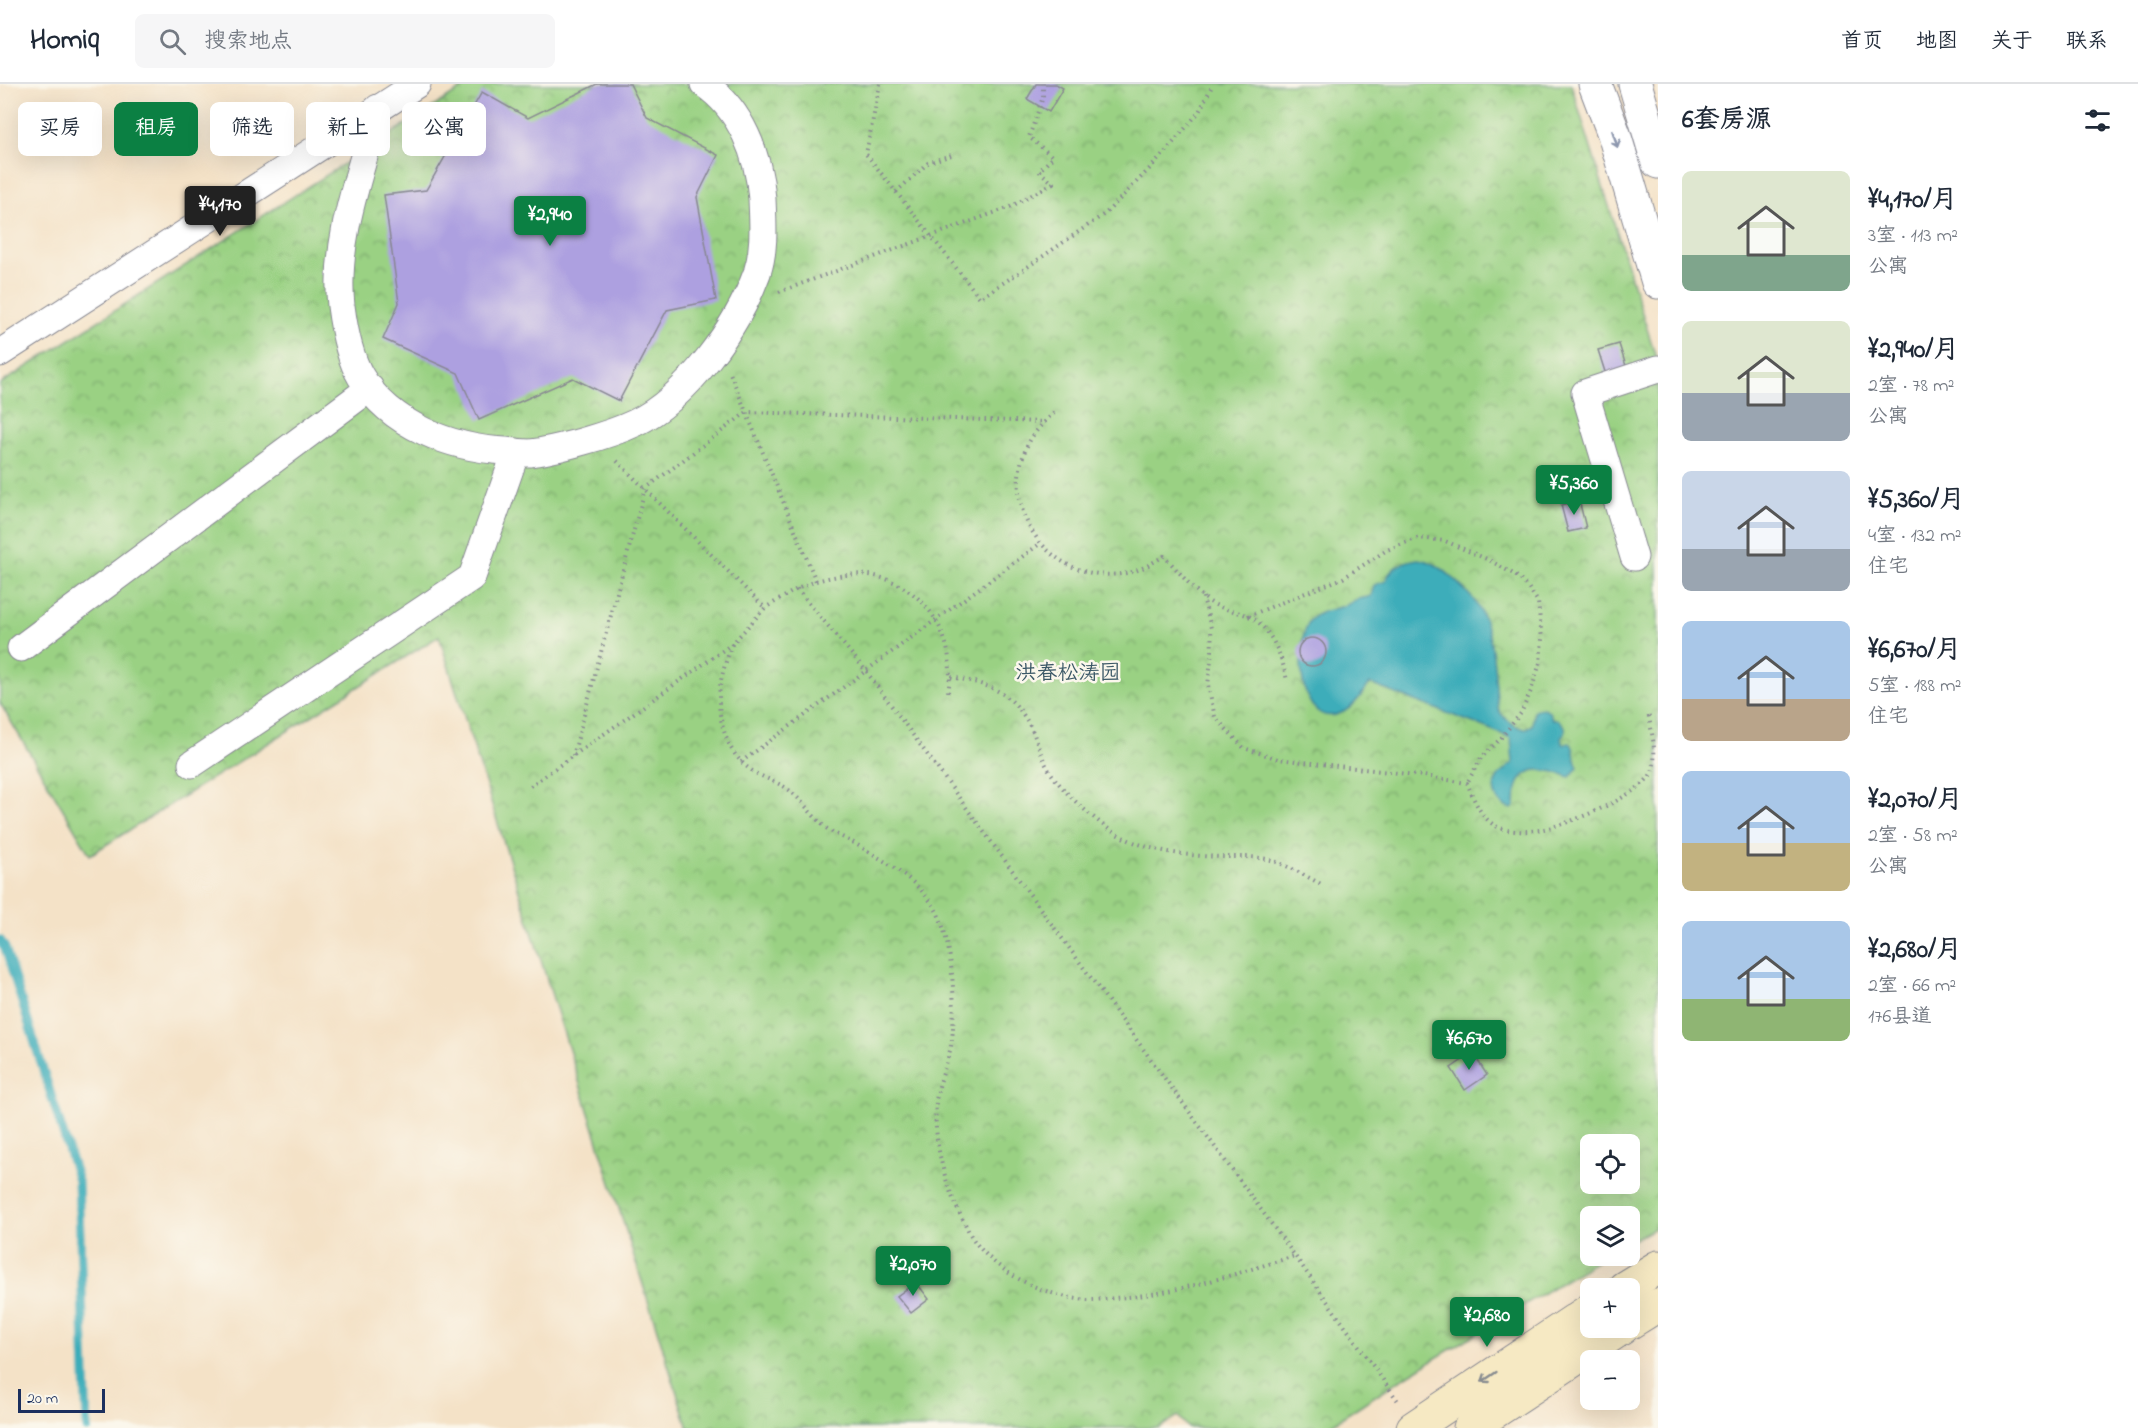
<!DOCTYPE html>
<html lang="zh">
<head>
<meta charset="utf-8">
<style>
  body { margin:0; font-family:"Indie Flower","LXGW WenKai TC",sans-serif; background:#f6f6f7; color:#1f2937; height:100vh; display:flex; flex-direction:column; font-size:22px; white-space:nowrap }
  * { box-sizing:border-box; margin:0 }
  p { font-size:20px; color:#747a83 }
  .icon { flex:none; width:33px; height:33px; fill:none; stroke:currentColor; stroke-width:2; stroke-linecap:round; stroke-linejoin:round }
  .map { position:relative; flex:1; overflow:hidden }
  .side { display:flex; flex-direction:column; background:#fff; width:480px }
  .side>* { flex:none }
  .guide { position:absolute; left:18px; top:18px; width:570px; height:54px; display:flex; gap:12px }
  .buttons { position:absolute; left:1580px; top:1050px; display:grid; gap:12px }
  .buttons a { display:grid; place-items:center; width:60px; height:60px; border-radius:9px; background:#fff; box-shadow:0 6px 24px #0002; font-size:30px }
  .scale { position:absolute; left:18px; bottom:15px; width:87px; box-sizing:border-box; padding-left:6px; border:3px solid #1b2f5e; border-top:0; font-size:16px; line-height:21px; white-space:nowrap; color:#1b2f5e; -webkit-text-stroke:4px #fbf7ec; paint-order:stroke }
  .price { position:absolute; translate:-50% -51px; padding:0 14px; border-radius:6px; background:#0b8043; color:#fff; font-size:20px; line-height:39px; filter:drop-shadow(0 2px 3px #0008) }
  .price::after { content:''; position:absolute; left:50%; top:36px; width:18px; height:14px; margin-left:-9px; background:inherit; clip-path:polygon(0 0,100% 0,50% 100%) }
  .price.current { background:#222; color:#fff }
  ul { padding:0; list-style:none }
  li { display:flex; align-items:center; gap:18px; height:150px; padding:0 24px }
  li span { display:grid; place-items:center; flex:none; width:168px; height:120px; border-radius:9px; color:#555 }
  li>.icon { margin-inline-start:auto }
  span .icon { width:72px; height:72px; fill:#fffc; stroke-width:1 }
  li b { font-size:26px }
  h2 { display:flex; justify-content:space-between; align-items:center; height:72px; padding:0 24px; font-size:26px }
  .pill { padding:0 21px; border-radius:9px; background:#fff; box-shadow:0 6px 24px #0002; font-size:21px; line-height:54px }
  .pill.current { background:#0b8043; color:#fff }
  header { display:flex; align-items:center; gap:36px; box-sizing:border-box; height:84px; padding:0 30px; background:#fff; border-bottom:2px solid #e0e1e3 }
  header strong { font-size:28px }
  nav { display:flex; gap:33px; margin-inline-start:auto; font-size:21px }
  .search { width:420px; height:54px; background:#f6f6f7; display:flex; align-items:center; gap:15px; box-sizing:border-box; padding:0 21px; border-radius:9px; color:#747a83; font-size:22px }
  main { display:flex; flex:1; min-height:0 }
  .map>svg:first-child { display:block }
  .park { fill:url(#park-crowns); stroke:#5a8070; stroke-width:1.5; fill-rule:evenodd }
  .water { fill:#3dadba; stroke:#2c6e8c; stroke-width:1.5 }
  .lines { fill:none; stroke-linecap:round; stroke-linejoin:round }
  .stream { stroke:#3dadba; stroke-width:9 }
  .building { fill:#ada0e0 }
  .minor-casing { stroke:#888892; stroke-width:29 }
  .tertiary-casing { stroke:#888892; stroke-width:35 }
  .secondary-casing { stroke:#888892; stroke-width:35 }
  .path { stroke:#888892; stroke-width:4; stroke-dasharray:1.5 4.5; stroke-linecap:butt }
  .minor { stroke:#fff; stroke-width:27 }
  .tertiary { stroke:#fff; stroke-width:33 }
  .secondary { stroke:#f6e9c3; stroke-width:33 }
  .oneway { stroke:#8d97ae }
  .oneway2 { stroke:#888c90 }
  .labels { text-anchor:middle; dominant-baseline:central; stroke-width:5; stroke-linejoin:round; paint-order:stroke }
  .park-label { font-size:21px; fill:#3b5867; stroke:#fbf7ec }
</style>
</head>
<body>
<header>
<strong>Homiq</strong>
<div class="search"><svg class="icon" aria-label="search" viewBox="0 0 24 24"><circle cx="10" cy="10" r="6"/><path d="M15 15l6 6"/></svg>搜索地点</div>
<nav><a>首页</a><a>地图</a><a>关于</a><a>联系</a></nav>
</header>
<main>
<div class="map">
<svg width="1658" height="1344" viewBox="0 0 1658 1344">
  <defs>
    <pattern id="park-crowns" width="20" height="18" patternUnits="userSpaceOnUse" patternTransform="scale(1.5)"><rect width="20" height="18" fill="#9ad183"/><path d="M2 6a3 3 0 1 1 6 0M12 15a3 3 0 1 1 6 0" fill="none" stroke="#7daa6e"/></pattern>
  </defs>
  <rect width="100%" height="100%" fill="#fbf7ec"/>
  <filter id="ink" filterUnits="userSpaceOnUse"><feTurbulence type="fractalNoise" baseFrequency=".0167" numOctaves="2"/><feDisplacementMap in="SourceGraphic" scale="12" xChannelSelector="R" yChannelSelector="G"/><feConvolveMatrix kernelMatrix="1 2 1 2 8 2 1 2 1" color-interpolation-filters="sRGB"/></filter>
  <filter id="wash" filterUnits="userSpaceOnUse"><feTurbulence type="fractalNoise" baseFrequency=".008" numOctaves="4" result="noise"/><feDisplacementMap in="SourceGraphic" scale="24" xChannelSelector="R" yChannelSelector="G"/><feGaussianBlur stdDeviation="1.35" result="paint"/><feColorMatrix in="noise" values="0 0 0 0 0 0 0 0 0 0 0 0 0 0 0 0 0 1.4 0 .05"/><feComposite in="paint" operator="in"/></filter>
  <g filter="url(#wash)">
    <rect width="100%" height="100%" fill="#f4e2c7"/>
    <path class="park" d="M469 0H1571L1658 280V1142L1629 1158V1132H1590V1172H1605L1398 1297 1326 1344H1188L1178 1332 1159 1344H688L439 552 90 771 0 619V300ZM1590 1060H1629V1100H1590Z"/>
    <path class="water" d="M1418 475C1433 477 1443 485 1454 495 1461 503 1470 510 1476 519 1495 548 1494 591 1498 624 1502 634 1513 642 1524 645L1532 641 1534 626C1546 622 1549 625 1552 635L1558 636 1565 643V648L1561 653 1562 660 1570 659C1577 666 1572 675 1578 683L1570 693C1539 681 1515 680 1515 722L1512 725C1505 724 1500 720 1497 714 1488 699 1502 687 1513 679L1511 654 1492 646 1370 600C1362 609 1356 621 1345 627 1297 654 1292 553 1312 534 1323 525 1334 526 1346 521 1350 520 1353 516 1358 515 1363 514 1366 514 1371 512L1374 501 1386 497C1390 483 1405 477 1418 475Z"/>
    <g class="lines">
      <polyline class="stream" points="0,856 5,864 78,1097 87,1344"/>
    </g>
    <g id="blocks">
      <g class="building">
        <polygon points="597,0 630,0 647,34 718,71 697,113 716,216 667,226 619,317 573,294 479,336 458,289 383,255 399,219 384,111 426,106 482,8 528,34"/>
        <polygon points="1036,0 1056,0 1063,4 1049,28 1027,15"/>
        <polygon points="1619,260 1627,285 1606,291 1598,266"/>
        <polygon points="1579,416 1586,444 1568,448 1561,421"/>
        <circle cx="1312" cy="568" r="14"/>
        <polygon points="1473,969 1487,991 1465,1006 1451,984"/>
        <polygon points="916,1198 929,1215 911,1229 897,1212"/>
      </g>
    </g>
  </g>
  <g filter="url(#ink)">
    <use href="#blocks" fill-opacity="0" stroke="#888892" stroke-width="1.5"/>
    <g class="lines">
      <g class="minor-casing">
        <g id="minor">
          <path d="M378 24C361 87 334 156 341 222 344 245 349 273 361 293 391 342 451 364 505 367 513 368 522 369 530 369 556 366 610 351 635 339 686 315 738 242 757 189 765 165 763 140 762 115 759 72 741 25 704 0"/>
          <polyline points="0,269 417,0"/>
          <polyline points="1634,473 1585,309 1658,285"/>
          <polyline points="21,564 370,304"/>
          <polyline points="192,680 472,493 516,368"/>
        </g>
      </g>
      <g class="tertiary-casing">
        <g id="tertiary">
          <polyline points="1595,0 1614,50 1658,198"/>
          <polyline points="1635,0 1658,78"/>
        </g>
      </g>
      <g class="secondary-casing">
        <g id="secondary">
          <polyline points="1624,1204 1658,1183"/>
          <polyline points="1629,1239 1658,1221"/>
          <polyline points="1413,1344 1590,1226"/>
          <polyline points="1470,1344 1622,1244"/>
        </g>
      </g>
      <g class="path">
        <polyline points="880,0 866,70 980,214 1023,186 1106,129 1161,73 1199,28 1213,0"/>
        <polyline points="896,108 928,79 954,70"/>
        <polyline points="779,208 1010,123 1053,99 1039,87 1053,73 1029,53 1043,13 1043,0"/>
        <path d="M1054 329C1044 338 1034 348 1028 360 995 428 1054 503 1127 489 1140 487 1152 479 1164 472 1178 486 1191 504 1207 516 1219 525 1233 526 1246 531 1270 540 1283 574 1287 597"/>
        <polyline points="617,377 765,524"/>
        <path d="M816 497C835 492 855 488 875 492 928 504 958 556 948 608"/>
        <polyline points="797,505 866,587 1295,1172 1398,1317"/>
        <path d="M1203 513 1211 544 1212 567 1208 601 1215 633 1244 664 1278 675 1424 692 1467 699C1474 715 1479 731 1494 741 1507 749 1530 748 1544 745 1569 740 1642 711 1652 688 1658 671 1651 646 1648 628"/>
        <polyline points="1248,532 1343,494 1387,466 1418,454 1445,457 1489,476 1515,491 1528,503 1538,518 1542,555 1540,579 1531,607 1521,629 1500,655 1481,674 1467,699"/>
        <path d="M732 560C720 594 713 617 726 653 731 667 739 677 751 686 762 694 777 697 789 706 803 717 812 732 826 744 834 750 845 754 854 759 883 776 918 795 936 826 953 857 957 926 951 962 947 981 938 999 936 1018 933 1058 945 1102 963 1136 967 1143 969 1149 973 1155 997 1190 1046 1213 1088 1216 1096 1216 1106 1215 1114 1214 1176 1211 1236 1189 1295 1172"/>
        <path d="M951 593C992 601 1014 608 1033 648 1038 660 1042 675 1049 686 1063 708 1083 725 1103 741 1138 767 1182 772 1224 773 1240 773 1260 772 1274 777 1291 783 1307 793 1323 801"/>
        <polyline points="573,672 645,405 747,328 1045,338"/>
        <polyline points="741,678 1041,459"/>
        <polyline points="530,702 732,560 765,524 797,505 816,497 730,289"/>
      </g>
      <use href="#minor" class="minor"/>
      <use href="#tertiary" class="tertiary"/>
      <use href="#secondary" class="secondary"/>
    </g>
    <defs><path id="oneway-shaft" d="M-6 0H5M1.5-3L5.5 0L1.5 3" fill="none" stroke-width="1.6" stroke-linecap="round" stroke-linejoin="round" transform="scale(1.5)"/></defs>
    <use class="oneway" href="#oneway-shaft" transform="translate(1615 55) rotate(72)"/>
    <use class="oneway2" href="#oneway-shaft" transform="translate(1489 1293) rotate(146)"/>
  </g>
  <g class="labels">
    <g class="park-label">
      <text x="1068" y="590">洪春松涛园</text>
    </g>
  </g>
</svg>
<div class="buttons">
<a><svg class="icon" aria-label="locate" viewBox="0 0 24 24"><circle cx="12" cy="12" r="6"/><path d="M12 2v4M12 18v4M2 12h4M18 12h4"/></svg></a>
<a><svg class="icon" aria-label="layers" viewBox="0 0 24 24"><path d="M12 4l9 5-9 5-9-5zM3 14l9 5 9-5"/></svg></a>
<a>+</a>
<a>−</a>
</div>
<div class="scale">20 m</div>
<b class="price current" style="left:220px;top:153px">¥4,170</b>
<b class="price" style="left:550px;top:163px">¥2,940</b>
<b class="price" style="left:1574px;top:432px">¥5,360</b>
<b class="price" style="left:1469px;top:987px">¥6,670</b>
<b class="price" style="left:913px;top:1213px">¥2,070</b>
<b class="price" style="left:1487px;top:1264px">¥2,680</b>
<div class="guide">
<a class="pill">买房</a>
<a class="pill current">租房</a>
<a class="pill">筛选</a>
<a class="pill">新上</a>
<a class="pill">公寓</a>
</div>
</div>
<section class="side">
<h2>6套房源<svg class="icon" aria-label="filters" viewBox="0 0 24 24"><path d="M4 7h16M4 17h16"/><circle cx="9" cy="7" r="2"/><circle cx="15" cy="17" r="2"/></svg></h2>
<ul>
<li><span style="background:linear-gradient(#dfe7d0 70%,#7fa58c 0)"><svg class="icon" aria-label="home" viewBox="0 0 24 24"><path d="M3 11l9-7 9 7M6 9v11h12V9"/></svg></span><div><b>¥4,170/月</b><p>3室 · 113 m²</p><p>公寓</p></div></li>
<li><span style="background:linear-gradient(#dfe7d0 60%,#9aa5b1 0)"><svg class="icon" aria-label="home" viewBox="0 0 24 24"><path d="M3 11l9-7 9 7M6 9v11h12V9"/></svg></span><div><b>¥2,940/月</b><p>2室 · 78 m²</p><p>公寓</p></div></li>
<li><span style="background:linear-gradient(#c9d6e8 65%,#9aa5b1 0)"><svg class="icon" aria-label="home" viewBox="0 0 24 24"><path d="M3 11l9-7 9 7M6 9v11h12V9"/></svg></span><div><b>¥5,360/月</b><p>4室 · 132 m²</p><p>住宅</p></div></li>
<li><span style="background:linear-gradient(#a9c7e8 65%,#b9a48a 0)"><svg class="icon" aria-label="home" viewBox="0 0 24 24"><path d="M3 11l9-7 9 7M6 9v11h12V9"/></svg></span><div><b>¥6,670/月</b><p>5室 · 188 m²</p><p>住宅</p></div></li>
<li><span style="background:linear-gradient(#a9c7e8 60%,#c2b280 0)"><svg class="icon" aria-label="home" viewBox="0 0 24 24"><path d="M3 11l9-7 9 7M6 9v11h12V9"/></svg></span><div><b>¥2,070/月</b><p>2室 · 58 m²</p><p>公寓</p></div></li>
<li><span style="background:linear-gradient(#a9c7e8 65%,#8fb573 0)"><svg class="icon" aria-label="home" viewBox="0 0 24 24"><path d="M3 11l9-7 9 7M6 9v11h12V9"/></svg></span><div><b>¥2,680/月</b><p>2室 · 66 m²</p><p>176县道</p></div></li>
</ul>
</section>
</main>
</body>
</html>
